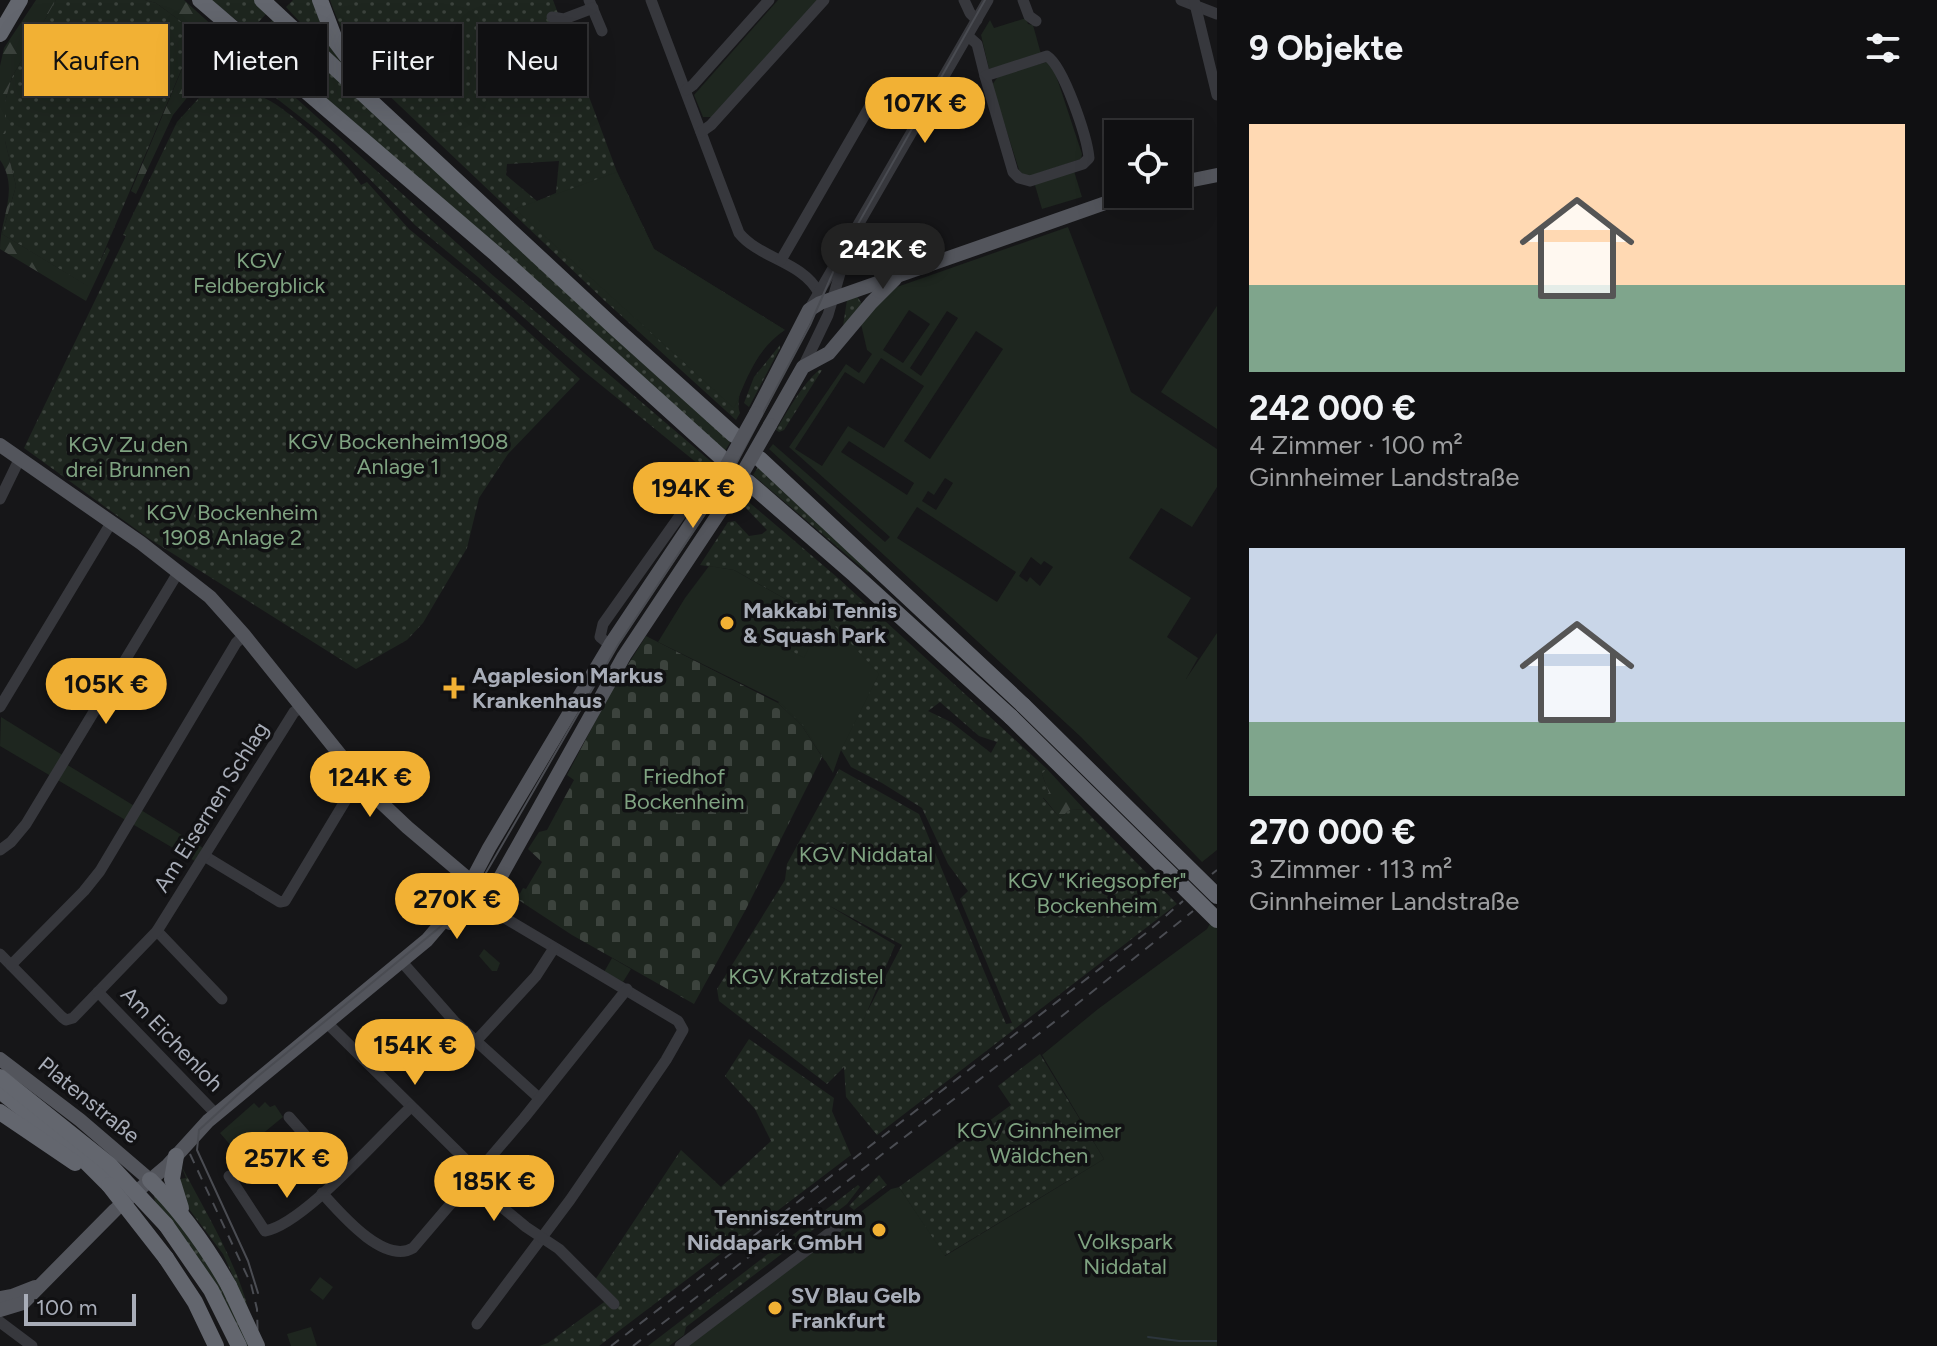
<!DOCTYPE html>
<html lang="de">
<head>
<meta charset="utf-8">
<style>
  body { margin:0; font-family:Figtree,sans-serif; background:#19191b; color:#f1f3f6; height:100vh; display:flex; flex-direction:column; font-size:30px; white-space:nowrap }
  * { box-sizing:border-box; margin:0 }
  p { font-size:26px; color:#9c9d9f }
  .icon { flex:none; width:44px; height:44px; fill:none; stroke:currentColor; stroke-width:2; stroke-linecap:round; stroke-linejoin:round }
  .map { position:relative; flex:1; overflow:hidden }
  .side { display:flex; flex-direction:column; background:#101012; width:720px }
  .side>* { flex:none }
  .top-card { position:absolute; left:24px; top:24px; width:760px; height:72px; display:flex; gap:16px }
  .controls { position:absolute; left:1104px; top:120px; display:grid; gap:16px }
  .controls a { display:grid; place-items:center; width:88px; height:88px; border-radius:0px; background:#101012; box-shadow:0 8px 32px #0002,0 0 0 2px #303032; font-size:40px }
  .scale { position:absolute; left:24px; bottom:20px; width:112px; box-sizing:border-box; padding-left:8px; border:4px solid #a8adb8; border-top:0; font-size:22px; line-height:28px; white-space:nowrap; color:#a8adb8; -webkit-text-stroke:6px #111113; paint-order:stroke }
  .price { position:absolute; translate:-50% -68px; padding:0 18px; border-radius:28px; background:#f2b134; color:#111; font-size:26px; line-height:52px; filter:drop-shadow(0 2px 4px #0008) }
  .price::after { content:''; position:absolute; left:50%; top:48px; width:24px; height:18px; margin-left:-12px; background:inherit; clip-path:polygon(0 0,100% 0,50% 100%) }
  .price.selected { background:#222; color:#fff }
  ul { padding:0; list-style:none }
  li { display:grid; align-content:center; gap:16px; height:424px; padding:0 32px }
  li span { display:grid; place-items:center; height:248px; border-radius:0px; color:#555 }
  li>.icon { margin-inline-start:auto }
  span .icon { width:144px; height:144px; fill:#fffc; stroke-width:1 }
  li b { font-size:34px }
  h2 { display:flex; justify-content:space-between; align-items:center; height:96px; padding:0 32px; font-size:34px }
  .pill { padding:0 28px; border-radius:0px; background:#101012; box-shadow:0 8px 32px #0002,0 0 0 2px #303032; font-size:28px; line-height:72px }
  .pill.selected { background:#f2b134; color:#111 }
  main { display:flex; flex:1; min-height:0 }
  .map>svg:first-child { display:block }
  .grass { fill:url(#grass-dots); fill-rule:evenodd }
  .forest { fill:url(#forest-firs) }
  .cemetery { fill:url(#cemetery-stones) }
  .park { fill:#1e261f; fill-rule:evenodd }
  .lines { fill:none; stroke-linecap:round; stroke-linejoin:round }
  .stream { stroke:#2c353c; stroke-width:2 }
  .minor { stroke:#37383d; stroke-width:11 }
  .major { stroke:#53555c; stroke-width:14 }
  .highway { stroke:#63666e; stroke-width:16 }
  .tram { stroke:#4a4c52; stroke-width:2 }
  .rail { stroke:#4a4c52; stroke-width:2; stroke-dasharray:10 8; stroke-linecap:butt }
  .major-bridge { stroke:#53555c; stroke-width:14 }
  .highway-bridge { stroke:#63666e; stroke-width:16 }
  .poi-dot { fill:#f2b134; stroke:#111113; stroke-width:3 }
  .labels { text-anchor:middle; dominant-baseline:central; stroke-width:7; stroke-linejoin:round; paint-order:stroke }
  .park-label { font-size:22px; fill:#7fa381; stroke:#111113 }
  .poi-label { font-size:22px; font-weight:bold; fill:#a8adb8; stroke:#111113; text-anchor:start }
  .street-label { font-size:22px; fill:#a8adb8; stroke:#111113 }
</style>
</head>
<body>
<main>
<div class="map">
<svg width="1217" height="1346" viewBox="0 0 1217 1346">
  <defs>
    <pattern id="grass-dots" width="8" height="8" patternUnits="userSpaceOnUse" patternTransform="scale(2)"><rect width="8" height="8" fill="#1e261f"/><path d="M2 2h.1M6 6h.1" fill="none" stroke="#3c433d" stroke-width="1.8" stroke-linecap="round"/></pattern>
    <pattern id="forest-firs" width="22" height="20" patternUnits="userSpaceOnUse" patternTransform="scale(2)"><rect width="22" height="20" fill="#1e261f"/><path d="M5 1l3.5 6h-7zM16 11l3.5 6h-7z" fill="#3c433d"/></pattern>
    <pattern id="cemetery-stones" width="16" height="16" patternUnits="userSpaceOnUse" patternTransform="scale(2)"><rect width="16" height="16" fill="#1e261f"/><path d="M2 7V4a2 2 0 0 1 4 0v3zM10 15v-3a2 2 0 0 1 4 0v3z" fill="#3c433d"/></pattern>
  </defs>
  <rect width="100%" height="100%" fill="#161618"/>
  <g class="grass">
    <polygon points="56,0 145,0 156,3 197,33 89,287 2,234 16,186 5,141 5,102 12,77"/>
    <polygon points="211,0 256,0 267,13 250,31"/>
    <polygon points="293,0 312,0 325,36 350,72 348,74 286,7"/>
    <path d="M330 0H553L617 172 654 249 785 330 766 328C759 348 732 394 740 413L736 420 605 301 379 86C358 60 341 33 330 0ZM559 161 556 193 537 201 506 175 507 164Z"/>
    <polygon points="273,19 731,441 725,451 262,45 263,42 258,38"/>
    <path d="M247 54 489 272 714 464 708 472 585 372 478 277 415 225 335 144 267 91 235 89 228 86 226 90 220 92C233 92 252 94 264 98 284 105 352 166 361 185L367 182 409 229 477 285 580 379 508 454 479 498 467 548 423 623 407 640 356 669 148 538 24 448 126 236 123 235 177 122 208 88 225 77Z"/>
    <polygon points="857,296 862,304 843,326 847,300"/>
    <polygon points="780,345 780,348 749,407 744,403 754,377"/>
    <path d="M819 370H822L784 430 779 432 776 430C789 409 801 386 819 370Z"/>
    <polygon points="758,467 869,571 868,573 753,475"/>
    <path d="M744 498 838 578 1047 769 1042 774 1049 793 1043 798 1060 818 1071 809 1085 810 1177 904 877 1135 846 1097 844 1067 827 1084 719 1001 717 989 785 880 787 864 839 769 919 814 1006 1024 1012 1023 960 899 968 891 948 864 922 808 882 783 851 767 841 750 825 761 802 726 778 703 782 699 775 642 794 604 734 570 700 565 728 522 735 521 749 536 762 534 767 530 742 504ZM940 702 979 736 997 742 991 753 951 722 928 711ZM828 905 902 945 867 1012 848 1057 895 945Z"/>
    <polygon points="749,1039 834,1098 832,1111 851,1155 599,1346 539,1346 548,1343 611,1297 595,1280 681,1150 721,1187 771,1141 755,1109 725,1076"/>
    <polygon points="1040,1054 1104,1159 944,1256 899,1187 1011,1105 998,1086"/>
    <path d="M181 1165C207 1216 254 1288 253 1346H230L212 1289 155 1202 154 1194 241 1294 223 1254 183 1201 174 1180 186 1178Z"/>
    <polygon points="879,1175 887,1185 854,1210 849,1206"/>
    <polygon points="858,1185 860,1187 847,1204 686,1327 684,1335 669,1346 648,1346"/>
  </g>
  <g class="forest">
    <path d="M36 0H56L12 77 5 102V141L16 186 2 234 88 286 107 247 110 250 86 301 0 249C0 218 20 189 0 160V66L4 48Z"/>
    <polygon points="145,0 184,0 236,47 222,68 198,84 173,115 136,194 131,191 197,33 156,3"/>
    <polygon points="1047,769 1085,810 1071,809 1060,818 1043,797 1049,793 1042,774"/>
  </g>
  <polygon class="cemetery" points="646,636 778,703 802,726 822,757 746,909 694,1004 572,935 517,899 523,888 526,889 542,862 528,849 539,832 547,830 574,780 567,775 612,690"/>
  <g class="park">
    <polygon points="778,0 818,0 712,117 703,117 694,95"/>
    <polygon points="1026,18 1028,24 1033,25 1041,54 989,69 981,35 990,20 994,28"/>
    <polygon points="1047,62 1053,66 1082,154 1081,159 1030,176 1023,175 1019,170 992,85 999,75"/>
    <polygon points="1074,171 1082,197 1042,209 1034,182"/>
    <path d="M617 172 654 249 785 330C756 350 748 376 734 408L515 209Z"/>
    <path d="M1068 227 1131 392 1217 449V487L1192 527 1161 508 1129 558 1191 598 1167 637 1198 658 1186 679 1217 633V850L1202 862 1081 737 769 449 773 444 885 542 890 537 789 447 846 364 859 373 872 354 867 350 861 324 867 315 894 288ZM909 310 930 324 903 363 883 350ZM947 311 958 318 921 376 910 368ZM976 331 1003 349 930 459 904 441ZM881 358 924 386 884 448 848 426 822 466 795 449 845 372 864 384ZM849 441 914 483 907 495 841 452ZM945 478 953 483 936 510 922 501 928 491 934 495ZM917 507 1016 572 997 602 897 538ZM1031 557 1041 565 1044 561 1053 567 1040 586 1030 577 1027 582 1019 576Z"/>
    <polygon points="1217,306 1217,429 1161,392"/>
    <polygon points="709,566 734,570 794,604 776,642 804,658 815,634 805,608 810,599 879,674 841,750 833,773 803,725 779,702 658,642 685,598"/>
    <polygon points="1,717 64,756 61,761 203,848 195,861 0,746"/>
    <polygon points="1217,911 1217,1346 683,1346 891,1189 899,1187 945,1256 1104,1159 1042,1055 1098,1009 1207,929"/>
    <polygon points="484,949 500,963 497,971 492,971 479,956"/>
    <polygon points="612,958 631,969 623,982 604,972"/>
    <polygon points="265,1102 270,1107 275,1105 283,1117 238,1154 220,1133 254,1103 259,1108"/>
    <polygon points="320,1277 333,1287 323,1300 310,1290"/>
    <polygon points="311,1327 317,1346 291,1346 287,1334"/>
  </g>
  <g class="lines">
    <polyline class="stream" points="1148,1337 1179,1341 1217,1341"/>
    <g class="minor">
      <polyline points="589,0 602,31"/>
      <path d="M651 0 739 233C760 259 802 261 819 293"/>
      <polyline points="964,0 970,13 977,20"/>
      <polyline points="1023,0 1029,16 1036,21"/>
      <polyline points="1181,0 1217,14"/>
      <polyline points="1194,0 1217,95"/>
      <polyline points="552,17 564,19 593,8"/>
      <polyline points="968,36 977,44 985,76"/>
      <path d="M1047 56C1064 67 1087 137 1089 158L1083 164 1030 181 1019 178 1013 172 985 76Z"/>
      <polyline points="686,90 693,85 769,0"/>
      <polyline points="701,132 711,125 824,0"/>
      <polyline points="781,260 874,99 881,97 920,118"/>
      <polyline points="810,308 988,0"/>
      <polyline points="803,367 828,315 845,256"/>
      <polyline points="0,499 20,458"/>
      <polyline points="610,645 600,637 603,624 708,476"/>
      <polyline points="0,707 111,523"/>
      <polyline points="0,850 11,842 26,824 179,571"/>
      <polyline points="206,857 280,902 285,901 359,778"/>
      <polyline points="472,882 480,900 493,911 678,1021 683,1030 666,1060 570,1200 477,1324"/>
      <polyline points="157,931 222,999"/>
      <polyline points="0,954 62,1017 66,1020 73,1018 157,931 294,712 302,707"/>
      <polyline points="402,962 454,1021 539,1098"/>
      <polyline points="11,965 84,891 100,871 236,643 244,635"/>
      <polyline points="98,992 216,1114"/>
      <polyline points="327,1023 478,1172"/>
      <polyline points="476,1041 536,976 554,948"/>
      <polyline points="289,1117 341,1176"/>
      <path d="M229 1176 265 1231C304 1224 378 1137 411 1107"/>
      <polyline points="470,1181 526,1227 559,1249 614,1304"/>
      <path d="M322 1193C341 1214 384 1265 413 1248L524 1118 627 989"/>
      <polyline points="0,1322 32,1346"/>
      <polyline points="680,1346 840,1225"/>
    </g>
    <g class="major">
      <polyline points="1178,183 1217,175"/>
      <polyline points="756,413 809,310 820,303 1131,194"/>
      <polyline points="770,425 803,367 829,353 871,303 895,279"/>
      <polyline points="0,445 141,543 210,597 244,635 370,792 407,827 472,882"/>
      <polyline points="450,923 480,900 501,876 624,656 725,504"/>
      <polyline points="0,1059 80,1120 150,1180"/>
      <polyline points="0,1298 12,1296 35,1287"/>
      <polyline points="0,1310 23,1303 115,1210 168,1165 208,1121 427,940 462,899 489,848 610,645 712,492"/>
    </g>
    <g class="highway">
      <polyline points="200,0 496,254 722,458"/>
      <polyline points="262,0 615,328 734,435"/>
      <polyline points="320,0 336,42 373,91"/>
      <polyline points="0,34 20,0"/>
      <polyline points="760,459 1023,705"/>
      <polyline points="748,482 855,575 1011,717"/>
      <polyline points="0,1091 73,1149 109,1185"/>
      <polyline points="0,1112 75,1163"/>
      <polyline points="176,1156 172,1179 181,1208"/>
      <path d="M150 1180C182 1212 207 1247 229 1286"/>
      <polyline points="166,1225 211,1290 239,1346"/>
      <polyline points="166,1258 195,1302 216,1346"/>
    </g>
    <polyline class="tram" points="258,1293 248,1261 197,1150 199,1130 257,1077 451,918 480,883 618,645 727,481 810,325 841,254 985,0"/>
    <g class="rail">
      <polyline points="1212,874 1217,870"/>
      <polyline points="190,1154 251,1284 257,1309 258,1346"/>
      <polyline points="611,1346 1146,933 1183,901"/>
      <polyline points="633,1346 1062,1016 1193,911"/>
    </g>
    <g class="major-bridge">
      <polyline points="712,492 756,413"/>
      <polyline points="725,504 770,425"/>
    </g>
    <g class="highway-bridge">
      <polyline points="1023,705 1217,896"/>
      <polyline points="1011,717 1217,920"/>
      <polyline points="0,1077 110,1165 166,1225"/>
      <polyline points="109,1185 166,1258"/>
      <polyline points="229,1286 257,1346"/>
    </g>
  </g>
  <g class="poi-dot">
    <circle cx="727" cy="623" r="8"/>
    <path d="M450 676h8v8h8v8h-8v8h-8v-8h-8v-8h8z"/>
    <circle cx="879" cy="1230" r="8"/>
    <circle cx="775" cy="1308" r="8"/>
  </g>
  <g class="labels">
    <g class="park-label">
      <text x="259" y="260">KGV<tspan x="259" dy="25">Feldbergblick</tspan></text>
      <text x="398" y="441">KGV Bockenheim1908<tspan x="398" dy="25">Anlage 1</tspan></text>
      <text x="128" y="444">KGV Zu den<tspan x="128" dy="25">drei Brunnen</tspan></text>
      <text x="232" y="512">KGV Bockenheim<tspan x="232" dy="25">1908 Anlage 2</tspan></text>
      <text x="684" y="776">Friedhof<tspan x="684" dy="25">Bockenheim</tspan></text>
      <text x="866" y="854">KGV Niddatal</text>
      <text x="1097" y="880">KGV "Kriegsopfer"<tspan x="1097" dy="25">Bockenheim</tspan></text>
      <text x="806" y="976">KGV Kratzdistel</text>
      <text x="1039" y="1130">KGV Ginnheimer<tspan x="1039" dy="25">Wäldchen</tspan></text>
      <text x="1125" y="1241">Volkspark<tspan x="1125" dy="25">Niddatal</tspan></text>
    </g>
    <g class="poi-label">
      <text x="743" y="610">Makkabi Tennis<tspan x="743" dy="25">&amp; Squash Park</tspan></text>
      <text x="472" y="675">Agaplesion Markus<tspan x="472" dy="25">Krankenhaus</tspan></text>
      <text x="863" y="1217" text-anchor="end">Tenniszentrum<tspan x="863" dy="25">Niddapark GmbH</tspan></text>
      <text x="791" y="1295">SV Blau Gelb<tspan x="791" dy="25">Frankfurt</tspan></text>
    </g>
    <g class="street-label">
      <text transform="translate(211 807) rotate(-58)">Am Eisernen Schlag</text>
      <text transform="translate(172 1039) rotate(46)">Am Eichenloh</text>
      <text transform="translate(89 1100) rotate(39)">Platenstraße</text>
    </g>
  </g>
</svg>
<div class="controls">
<a><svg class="icon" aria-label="locate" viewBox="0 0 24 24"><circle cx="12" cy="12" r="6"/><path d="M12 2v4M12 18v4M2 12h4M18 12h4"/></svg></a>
</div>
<div class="scale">100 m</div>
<b class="price" style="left:925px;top:145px">107K €</b>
<b class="price selected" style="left:883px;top:291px">242K €</b>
<b class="price" style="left:693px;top:530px">194K €</b>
<b class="price" style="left:106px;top:726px">105K €</b>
<b class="price" style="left:370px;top:819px">124K €</b>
<b class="price" style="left:457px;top:941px">270K €</b>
<b class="price" style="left:415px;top:1087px">154K €</b>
<b class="price" style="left:287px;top:1200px">257K €</b>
<b class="price" style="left:494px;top:1223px">185K €</b>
<div class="top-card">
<a class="pill selected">Kaufen</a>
<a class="pill">Mieten</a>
<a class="pill">Filter</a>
<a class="pill">Neu</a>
</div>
</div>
<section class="side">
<h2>9 Objekte<svg class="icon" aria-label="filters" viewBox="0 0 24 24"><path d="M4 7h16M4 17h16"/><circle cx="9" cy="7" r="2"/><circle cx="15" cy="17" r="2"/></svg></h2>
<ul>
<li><span style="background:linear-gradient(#ffd9b3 65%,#7fa58c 0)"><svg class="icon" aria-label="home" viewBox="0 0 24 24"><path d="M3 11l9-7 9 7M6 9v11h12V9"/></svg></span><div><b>242 000 €</b><p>4 Zimmer · 100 m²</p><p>Ginnheimer Landstraße</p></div></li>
<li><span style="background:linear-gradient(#c9d6e8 70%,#7fa58c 0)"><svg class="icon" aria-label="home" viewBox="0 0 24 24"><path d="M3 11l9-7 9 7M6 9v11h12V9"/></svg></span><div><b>270 000 €</b><p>3 Zimmer · 113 m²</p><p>Ginnheimer Landstraße</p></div></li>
</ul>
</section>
</main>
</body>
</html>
